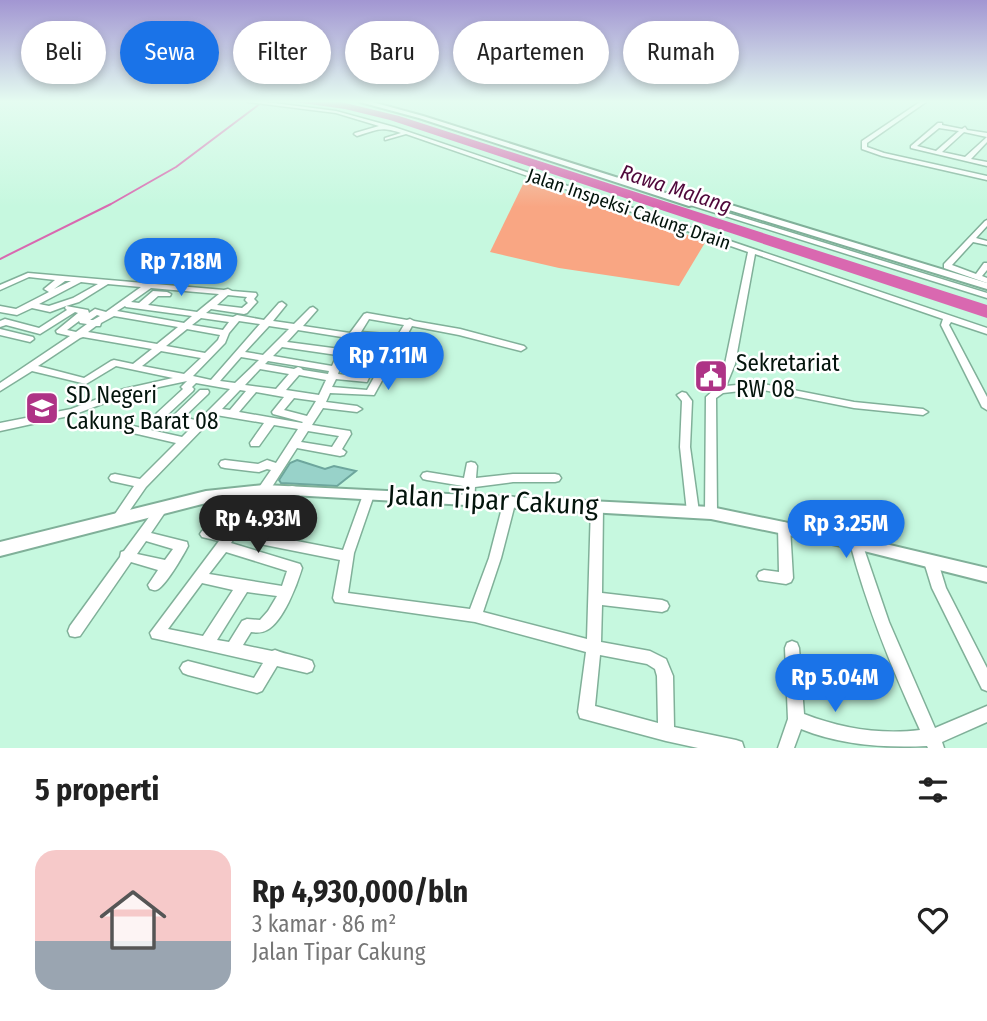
<!DOCTYPE html>
<html lang="id">
<head>
<meta charset="utf-8">
<style>
  body { margin:0; font-family:"Fira Sans Condensed",sans-serif; background:#f2f2f2; color:#222; height:100vh; display:flex; flex-direction:column; font-size:26px; white-space:nowrap }
  * { box-sizing:border-box; margin:0 }
  p { font-size:23px; color:#767676 }
  .icon { flex:none; width:38px; height:38px; fill:none; stroke:currentColor; stroke-width:2; stroke-linecap:round; stroke-linejoin:round }
  .map { position:relative; height:748px; overflow:hidden }
  .side { display:flex; flex-direction:column; background:#fff; flex:1 }
  .side>* { flex:none }
  .hud { position:absolute; left:21px; top:21px; width:945px; height:63px; display:flex; gap:14px }
  .price { position:absolute; translate:-50% -60px; padding:0 16px; border-radius:24px; background:#1a73e8; color:#fff; font-size:23px; line-height:46px; filter:drop-shadow(0 2px 4px #0008) }
  .price::after { content:''; position:absolute; left:50%; top:42px; width:21px; height:16px; margin-left:-10px; background:inherit; clip-path:polygon(0 0,100% 0,50% 100%) }
  .price.current { background:#222; color:#fff }
  ul { padding:0; list-style:none }
  li { display:flex; align-items:center; gap:21px; height:175px; padding:0 35px }
  li+li { border-top:2px solid #e0e0e0 }
  li span { display:grid; place-items:center; flex:none; width:196px; height:140px; border-radius:21px; color:#555 }
  li>.icon { margin-inline-start:auto }
  span .icon { width:84px; height:84px; fill:#fffc; stroke-width:1 }
  li b { font-size:30px }
  h2 { display:flex; justify-content:space-between; align-items:center; height:84px; padding:0 35px; font-size:30px }
  .tag { padding:0 24px; border-radius:32px; background:#fff; box-shadow:0 4px 10px #0003; font-size:24px; line-height:63px }
  .tag.current { background:#1a73e8; color:#fff }
  .map>svg:first-child { display:block }
  .green { fill:#f9a683 }
  .water { fill:#d968b0 }
  .lines { fill:none; stroke-linecap:round; stroke-linejoin:round }
  .stream { stroke:#d968b0; stroke-width:2 }
  .building { fill:#98d2c9; stroke:#6da69d; stroke-width:2 }
  .minor-casing { stroke:#80b099; stroke-width:3 }
  .tertiary-casing { stroke:#80b099; stroke-width:4 }
  .minor { fill:#fff; fill-rule:evenodd }
  .tertiary { fill:#fff; fill-rule:evenodd }
  .labels { text-anchor:middle; dominant-baseline:central; stroke-width:5; stroke-linejoin:round; paint-order:stroke }
  .far-street-label { font-size:19px; fill:#03140c; stroke:#fff }
  .far-water-label { font-size:21px; font-style:italic; fill:#4f073a; stroke:#fff }
  .poi-label { font-size:23px; fill:#03140c; stroke:#fff; text-anchor:start }
  .near-street-label { font-size:28px; fill:#03140c; stroke:#fff }
</style>
</head>
<body>
<div class="map">
<svg width="987" height="748" viewBox="0 0 987 748">
  <rect width="100%" height="100%" fill="#c6f8df"/>
  <polygon class="green" points="525,180 706,241 679,286 559,268 490,252"/>
  <polygon class="water" points="295,102 341,102 399,116 987,305 987,318 390,120 345,109"/>
  <g class="lines">
    <polyline class="stream" points="0,259 111,204 176,167 261,103"/>
  </g>
  <polygon class="building" points="297,460 325,469 334,466 356,471 337,486 281,483 279,480 290,463"/>
  <g class="lines">
    <g class="minor-casing">
      <g id="minor">
        <path d="M248 102H266L336 111 394 127 987 328V334L951 322 949 325 987 397V410L982 407 941 325 943 319 755 254 735 364 726 386 758 383 854 402 923 409 928 412 923 415 854 408 758 389 723 393 716 398 717 513 715 516 711 518 707 516 705 513 706 397 716 388 725 364 748 252 406 134 385 140V138L401 133C380 126 377 130 357 136L354 134 355 133 379 126 336 113Z"/>
        <polygon points="920,102 926,102 867,143 867,147 884,153 987,176 987,180 882,156 862,149 862,141"/>
        <path d="M938 123H942V125L962 129 965 127 967 130 987 133V137L964 132 942 152 965 157 987 137V142L971 159 987 162V166L911 148V146ZM939 128 959 131 936 151 917 146Z"/>
        <polygon points="692,202 987,293 987,298 690,205 689,204"/>
        <polygon points="987,220 987,226 976,238 987,241 987,245 973,242 952,265 976,274 984,263 987,263 987,270 982,276 987,278 987,283 944,268 944,264 985,221"/>
        <path d="M28 273 224 290 228 289 232 291 256 293 257 295 254 299 257 302 247 313 244 314 211 309 206 313 233 317 237 315 264 320 279 303 282 302 286 305 273 321 294 324 310 308 313 307 317 310 303 326 350 333 364 314 367 313 407 320 410 319 414 321 460 329 524 346 526 348 521 351 459 335 412 326 374 395 330 393 326 402 357 406 362 409 357 412 323 408 312 425 350 431 351 434 342 449 346 452 344 455 340 456 297 448 268 493 262 494 231 543 300 564 302 568C297 585 283 622 267 630 262 633 257 633 251 632L243 645 272 651 275 650C287 655 300 656 312 661L314 666 312 671 307 673 277 666 262 691 257 693 188 675 183 673 180 668 183 663 188 661 254 678 263 663 157 639 152 638 150 633 219 541 202 537 200 534 202 531 206 529 225 533 254 487 260 486 271 470 267 469 259 472 225 468 221 467 219 464 221 461 225 460 258 464 267 460 276 463 298 429 274 425 259 446H251L250 443 264 423 216 415 146 487 121 523 117 525 113 523 111 520 113 517 134 486 111 481 109 478 111 475 115 474 140 479 176 443 120 430 119 428 120 426 124 424 182 437 192 427 172 421 171 419 172 417 200 390H208L209 392 208 394 184 417 198 421 230 389 196 383 192 387 194 389 193 391 165 417 161 418 156 415 157 413 183 389 181 387 187 381 131 393 73 415 0 431V423L71 409 124 389 173 378 116 366 86 384 32 371 0 391V383L70 336 57 333 56 331 78 313 75 312 40 334 6 325 0 327V321L5 319 39 328 67 310 65 308 66 306 50 312 32 308 17 315 0 312V306L16 309 49 292 44 289 55 280 29 277 0 290V285ZM65 281H71L54 289ZM81 282 98 284 73 298 49 306 39 304ZM108 284 141 287 106 312 95 309 89 313 88 310 66 306 79 302ZM151 288 219 294 197 312 148 305 158 296H170L171 294 167 292 153 291 139 303 131 302ZM228 295 247 297 245 300 248 303 242 308 217 305ZM125 306 126 307 192 316 184 323 117 311ZM97 315 100 316 93 320H90ZM114 316 178 327 157 344 88 332 96 326H100L101 323ZM201 318 229 322 223 330 192 325ZM369 319 404 325 398 335 361 332ZM79 321 80 323 87 324 76 332 67 330ZM239 321 260 324 211 380 193 376 225 343 229 333ZM269 326 289 329 263 355 245 352ZM187 329 220 335 218 340 205 353 166 346ZM298 330 348 338 340 349 287 342ZM83 337 152 349 133 364 114 360 111 361 84 378 38 366 80 338ZM357 337 395 340 386 356 348 351ZM282 347 337 355 332 366 273 356ZM161 351 201 358 184 374 142 366ZM345 356 368 359 365 366 342 363ZM241 357 259 360 235 383 220 381ZM377 360 383 361 367 390 332 387 336 379 367 382ZM268 361 329 371 328 374 303 370 301 368 298 367 294 369 265 364ZM340 368 363 371 361 377 338 374ZM260 369 289 374 276 389 245 385ZM299 375 326 380 319 395 286 390ZM240 390 246 391 230 410 222 409ZM256 392 284 397 272 412 273 414 303 422 302 423 239 412ZM294 398 316 401 307 416 284 410ZM308 431 339 436 332 447 301 442ZM226 552 287 571 282 586 209 574ZM202 583 233 590 203 636 168 629ZM247 592 277 596 268 611 260 620 247 619 242 621 229 642 217 640Z"/>
        <polygon points="0,329 33,337 34,339 30,342 0,335"/>
        <polygon points="682,392 686,393 692,401 690,447 699,512 697,515 693,517 689,515 687,512 680,447 682,401 677,395"/>
        <polygon points="471,462 475,463 477,466 476,478 513,474 555,474 559,475 561,478 559,481 555,482 513,482 475,487 474,501 472,504 468,505 464,504 462,501 463,486 427,480 423,479 421,476 423,473 427,472 464,478 467,463"/>
        <path d="M292 486 296 487 298 490 271 532V536L343 550 364 492 368 491 372 492 374 495 354 553 348 593 470 609 489 558 504 500 506 497 510 496 514 497 516 500 501 558 483 612 587 639 591 506 593 503 597 501 601 503 603 506 602 593 662 600 667 602 669 606 667 610 662 612 602 605 601 642 650 651 666 659 673 676 674 727 736 740 742 742 744 748H698L666 741 580 718 578 712 586 652 475 622 335 602 333 598 340 560 265 545 261 544C258 538 258 533 261 528L288 487ZM600 655 647 664 655 669 657 676 658 723 595 706Z"/>
        <path d="M162 503 166 505 168 508 151 533 187 542 188 546C184 554 164 589 156 590 154 591 152 589 150 589L148 585 158 570 131 562 80 636 75 637 70 636 68 631 70 626 120 557 121 552 124 551 158 505ZM146 541 173 549 165 560 137 554Z"/>
        <polygon points="784,522 788,524 790,527 793,578 791,582 786,584 759,580 757,576 759,572 764,570 779,572 778,527 780,524"/>
        <path d="M856 538 860 539 862 543 889 622 935 728 987 706V722L942 742 944 748H928L927 746C884 748 840 745 801 729L794 748H778L788 719 785 648 787 643 792 641 797 643 799 648 804 714C840 728 881 735 920 730 892 669 867 608 850 543L852 539Z"/>
        <polygon points="931,557 936,558 938,562 946,588 987,668 987,691 982,689 932,588 924,562 926,558"/>
      </g>
    </g>
    <g class="tertiary-casing">
      <g id="tertiary">
        <polygon points="360,102 372,102 423,116 691,201 700,197 708,198 987,283 987,289 703,202 689,206 419,118"/>
        <polygon points="264,485 711,507 856,537 987,568 987,582 856,549 711,519 292,495 264,495 206,503 0,556 0,542 206,491"/>
      </g>
    </g>
    <use href="#minor" class="minor"/>
    <use href="#tertiary" class="tertiary"/>
  </g>
  <linearGradient id="sky" x2="0" y2="1"><stop stop-color="#a296d2"/><stop offset="0.49" stop-color="#e5fcf1"/><stop offset="1" stop-color="#e5fcf1" stop-opacity="0"/></linearGradient>
  <rect width="987" height="207" fill="url(#sky)"/>
  <defs>
    <g id="civic-square" transform="scale(1.75)"><rect x="-9" y="-9" width="18" height="18" rx="4" fill="#ae3386" stroke="#fff"/><path d="M-.6-6.5H3V-4.5H.6V-3L4-1V1h2V6H-6V1h2V-1L-.6-3ZM-1.2 2.5V6h2.4V2.5Z" fill="#fff"/></g>
    <g id="school-square" transform="scale(1.75)"><rect x="-9" y="-9" width="18" height="18" rx="4" fill="#ae3386" stroke="#fff"/><path d="M0-5L7-2L0 1L-7-2ZM-4 1L0 2.5L4 1V4Q0 6-4 4Z" fill="#fff"/></g>
  </defs>
  <g fill-rule="evenodd">
    <use href="#civic-square" x="711" y="376"/>
    <use href="#school-square" x="42" y="408"/>
  </g>
  <g class="labels">
    <g class="far-street-label">
      <text transform="translate(629 209) rotate(19)">Jalan Inspeksi Cakung Drain</text>
    </g>
    <g class="far-water-label">
      <text transform="translate(676 189) rotate(18)">Rawa Malang</text>
    </g>
    <g class="poi-label">
      <text x="736" y="363">Sekretariat<tspan x="736" dy="26">RW 08</tspan></text>
      <text x="66" y="395">SD Negeri<tspan x="66" dy="26">Cakung Barat 08</tspan></text>
    </g>
    <g class="near-street-label">
      <text transform="translate(493 500) rotate(3)">Jalan Tipar Cakung</text>
    </g>
  </g>
</svg>
<b class="price" style="left:181px;top:298px">Rp 7.18M</b>
<b class="price" style="left:388px;top:392px">Rp 7.11M</b>
<b class="price current" style="left:258px;top:555px">Rp 4.93M</b>
<b class="price" style="left:846px;top:560px">Rp 3.25M</b>
<b class="price" style="left:835px;top:714px">Rp 5.04M</b>
<div class="hud">
<a class="tag">Beli</a>
<a class="tag current">Sewa</a>
<a class="tag">Filter</a>
<a class="tag">Baru</a>
<a class="tag">Apartemen</a>
<a class="tag">Rumah</a>
</div>
</div>
<section class="side">
<h2>5 properti<svg class="icon" aria-label="filters" viewBox="0 0 24 24"><path d="M4 7h16M4 17h16"/><circle cx="9" cy="7" r="2"/><circle cx="15" cy="17" r="2"/></svg></h2>
<ul>
<li><span style="background:linear-gradient(#f6c9c9 65%,#9aa5b1 0)"><svg class="icon" aria-label="home" viewBox="0 0 24 24"><path d="M3 11l9-7 9 7M6 9v11h12V9"/></svg></span><div><b>Rp 4,930,000/bln</b><p>3 kamar · 86 m²</p><p>Jalan Tipar Cakung</p></div><svg class="icon" aria-label="heart" viewBox="0 0 24 24"><path d="M12 20l-8-8c-3-5 5-10 8-4 3-6 11-1 8 4z"/></svg></li>
</ul>
</section>
</body>
</html>
